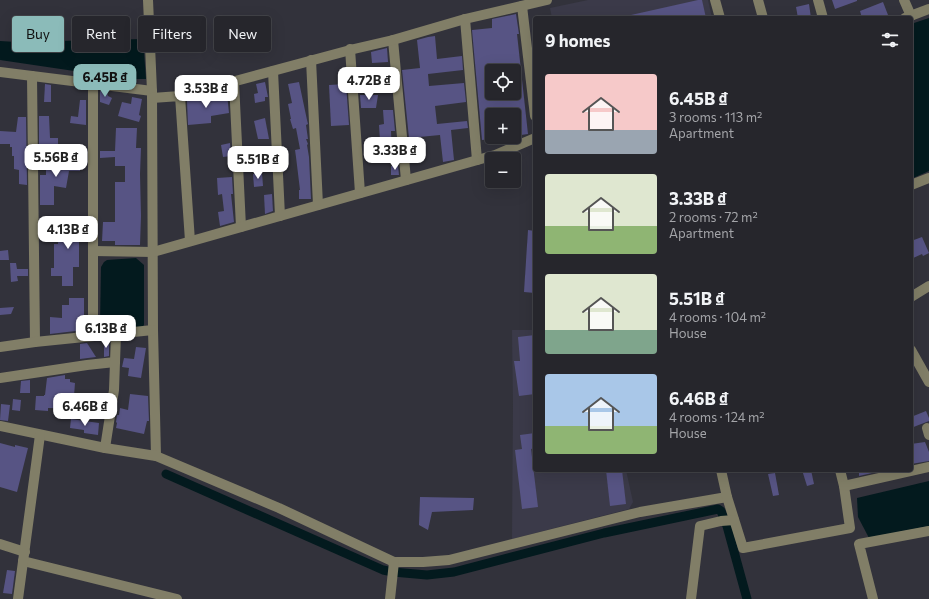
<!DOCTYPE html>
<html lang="en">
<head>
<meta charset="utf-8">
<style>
  body { margin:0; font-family:Commissioner,sans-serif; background:#2e2e34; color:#f1f3f6; height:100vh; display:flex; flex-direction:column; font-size:15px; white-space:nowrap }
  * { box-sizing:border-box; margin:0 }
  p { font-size:13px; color:#a4a5a9 }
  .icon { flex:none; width:22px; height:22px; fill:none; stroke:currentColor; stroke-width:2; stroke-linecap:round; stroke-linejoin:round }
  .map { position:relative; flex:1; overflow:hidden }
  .panel { position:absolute; left:533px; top:16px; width:380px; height:456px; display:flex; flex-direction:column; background:#26262c; border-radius:4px; box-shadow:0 4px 16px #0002,0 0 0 1px #424348 }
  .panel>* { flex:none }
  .guide { position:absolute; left:12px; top:16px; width:380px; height:36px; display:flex; gap:8px }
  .fabs { position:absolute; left:485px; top:64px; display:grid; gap:8px }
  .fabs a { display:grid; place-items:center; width:36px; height:36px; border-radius:4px; background:#26262c; box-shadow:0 4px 16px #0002,0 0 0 1px #424348; font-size:20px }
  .price { position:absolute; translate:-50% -34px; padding:0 9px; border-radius:8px; background:#fff; color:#222; font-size:13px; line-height:26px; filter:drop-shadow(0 1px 2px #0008) }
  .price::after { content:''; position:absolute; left:50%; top:24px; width:12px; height:9px; margin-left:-6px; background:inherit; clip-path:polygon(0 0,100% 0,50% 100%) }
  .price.active { background:#8bbbb9; color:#111 }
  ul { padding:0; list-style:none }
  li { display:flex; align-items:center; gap:12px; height:100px; padding:0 12px }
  li span { display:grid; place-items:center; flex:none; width:112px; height:80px; border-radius:4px; color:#555 }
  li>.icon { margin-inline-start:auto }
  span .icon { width:48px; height:48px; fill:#fffc; stroke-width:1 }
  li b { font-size:17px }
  h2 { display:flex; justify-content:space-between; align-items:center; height:48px; padding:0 12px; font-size:17px }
  .chip { padding:0 14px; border-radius:4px; background:#26262c; box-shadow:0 4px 16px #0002,0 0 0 1px #424348; font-size:14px; line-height:36px }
  .chip.active { background:#8bbbb9; color:#111 }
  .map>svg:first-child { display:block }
  .built { fill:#3b3a49 }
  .water { fill:#031a1e }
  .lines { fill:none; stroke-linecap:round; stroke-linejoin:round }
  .canal { stroke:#031a1e; stroke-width:9 }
  .building { fill:#575484; fill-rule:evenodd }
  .minor { stroke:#817e67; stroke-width:10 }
</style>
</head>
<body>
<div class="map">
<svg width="929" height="599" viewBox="0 0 929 599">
  <rect width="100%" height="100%" fill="#32323b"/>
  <g class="built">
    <polygon points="588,0 708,0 712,18 552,18 550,8"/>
    <polygon points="512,330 535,330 535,470 626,470 633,502 629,509 512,539 513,405"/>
  </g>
  <g class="water">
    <polygon points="929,18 929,171 911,179 911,24"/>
    <polygon points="143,39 146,79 136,79 81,72 0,60 0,41 17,42"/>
    <polygon points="136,258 144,265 144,325 141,329 103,331 100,325 101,267 104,262 107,260"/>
    <polygon points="929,481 929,526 869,538 858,517 857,498"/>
  </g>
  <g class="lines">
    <polyline class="canal" points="166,474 383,570 393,572 427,575 454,572 604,533 718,509 721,511 727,526 747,599"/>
  </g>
  <g class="building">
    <polygon points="698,0 702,0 706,18 631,18 631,15"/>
    <polygon points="832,0 857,0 857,1 835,9"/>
    <polygon points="883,2 888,15 880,18 862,18 860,11"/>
    <polygon points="809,4 811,18 798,18 796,7"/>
    <path d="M516 14 519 34H517L528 134 514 136V115H492V139L482 140 472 30 492 28V19ZM492 71H514V93H492Z"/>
    <polygon points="435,36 437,59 462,56 463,70 428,74 429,86 464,83 466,102 435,106 437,124 467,121 468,128 451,130 454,160 443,162 440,135 409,138 402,70 420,68 417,40 428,37"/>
    <polygon points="387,48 388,62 372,63 371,52"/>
    <polygon points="265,82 268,97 265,97 265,101 255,103 254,94 258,93 256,84"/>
    <polygon points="299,82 307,120 308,124 306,125 308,139 306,139 308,144 307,145 309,157 311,199 299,199 299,190 300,190 296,157 295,150 300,149 296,128 293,129 290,119 291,119 288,104 292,103 288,84"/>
    <polygon points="45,84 51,85 51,102 44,102"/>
    <polygon points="346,84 349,125 331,126 329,85"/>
    <polygon points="100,91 107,92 108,96 112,98 109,105 100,102"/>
    <polygon points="227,94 229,113 211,116 211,123 188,125 187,101 200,97 200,99"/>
    <polygon points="360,95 378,95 376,108 361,108"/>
    <polygon points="132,97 142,99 139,115 141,116 139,122 118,116 122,102 131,104"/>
    <polygon points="80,100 86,100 86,125 70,123 71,116 78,117"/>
    <polygon points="383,110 393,110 395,131 391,131 392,156 372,157 371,141 380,141 379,125 384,124"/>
    <polygon points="39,116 49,116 50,138 58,138 58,147 45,147 45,157 39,157"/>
    <polygon points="18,117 26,117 27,185 19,184 19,170 14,169 14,156 12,156 12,147 10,147 10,144 0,144 0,131 16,132"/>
    <polygon points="265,118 269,139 258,139 254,121"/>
    <polygon points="116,128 137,128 136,148 141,148 140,174 141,216 140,245 115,245 115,241 102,241 103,222 115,222 115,182 125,182 125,166 115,166 115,157 100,158 100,151 115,151"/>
    <polygon points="230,143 231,156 223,157 221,145"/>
    <polygon points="60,158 80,158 80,171 69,171 66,188 54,186 54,205 40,205 40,175 46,175 46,163 60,163"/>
    <polygon points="391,166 398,166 399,175 391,175"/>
    <polygon points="262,173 263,186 254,187 253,174"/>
    <polygon points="232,177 233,194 231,194 234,222 220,226 218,212 224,211 222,194 218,195 217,178"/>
    <polygon points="272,194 273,211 265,214 264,195"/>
    <polygon points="81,216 82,237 79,237 79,267 73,267 73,286 62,286 62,276 51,276 51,268 54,268 54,244 58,244 58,231 62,231 61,217"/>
    <polygon points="528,230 535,231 535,293 524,292"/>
    <polygon points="922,237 929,253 923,256 922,254 911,259 911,241"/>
    <polygon points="8,250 9,260 0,260 0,251"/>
    <polygon points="10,263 16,263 17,269 28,269 28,276 17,276 18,281 11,282"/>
    <polygon points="69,298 84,298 84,330 50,334 50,317 62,318 62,305 69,305"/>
    <polygon points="14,307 11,314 0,315 0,308"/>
    <polygon points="535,335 535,394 519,396 514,361 520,361 518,337"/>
    <polygon points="104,341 109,341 109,356 104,357"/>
    <polygon points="87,343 96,357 80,359 80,344"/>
    <polygon points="136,347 146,348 141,378 128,376 129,368 122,367 124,358 134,359"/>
    <polygon points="65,375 65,379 70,379 70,382 75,383 74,396 99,396 98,409 48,408 48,411 35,410 36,396 44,396 44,395 45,395 47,378"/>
    <polygon points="30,380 30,393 20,393 21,381"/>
    <polygon points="130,394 148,396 149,421 147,421 144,434 116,428 117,423 116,422 117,415 119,415 120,408 128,410"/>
    <polygon points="13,399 21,400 20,411 12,410"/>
    <polygon points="1,404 10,405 8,421 0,420"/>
    <polygon points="926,411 929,418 929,421 911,428 911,417"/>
    <polygon points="71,419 99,423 98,435 84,433 84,430 70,428"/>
    <polygon points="535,433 535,448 531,449 538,507 522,509 515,450 522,449 520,435"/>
    <polygon points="925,442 929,452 929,461 911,464 911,444"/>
    <polygon points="0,443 15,447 15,445 28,448 17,492 0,487"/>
    <polygon points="606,470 622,470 626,504 610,506"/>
    <polygon points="802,470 811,470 814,484 807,486"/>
    <polygon points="859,470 871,470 872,473 859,476"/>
    <polygon points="775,473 779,495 773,496 768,474"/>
    <polygon points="420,497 474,498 473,510 432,512 428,530 419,525"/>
    <polygon points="7,570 15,571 12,594 3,593"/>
  </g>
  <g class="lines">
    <g class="minor">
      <polyline points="148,0 152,91 153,330 156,456"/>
      <polyline points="715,0 720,18"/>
      <polyline points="758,0 763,18"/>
      <polyline points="818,0 823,18"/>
      <polyline points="904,0 911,16"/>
      <polyline points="522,6 535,116"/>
      <polyline points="905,18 929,9"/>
      <polyline points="465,19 477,160"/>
      <polyline points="393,40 406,180"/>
      <polyline points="350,49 360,193"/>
      <polyline points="311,60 318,205"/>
      <polyline points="273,71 280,216"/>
      <polyline points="0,72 152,91"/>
      <polyline points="32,76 35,342"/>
      <polyline points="234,82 241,227"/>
      <polyline points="93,84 93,336"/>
      <polyline points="180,96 354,49 393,40 465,19 547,0"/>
      <polyline points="152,98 180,96 190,241"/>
      <polyline points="911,185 929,178"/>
      <polyline points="93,251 153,252 495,155 535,138"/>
      <polyline points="911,297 929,286"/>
      <polyline points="0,347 35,342 153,330"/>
      <polyline points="911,350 929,382"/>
      <polyline points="0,378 87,365 115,362"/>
      <polyline points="0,426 105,448 156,456 279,508 394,562 423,562 449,560 640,512 727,497"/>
      <polyline points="927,428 929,435"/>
      <polyline points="105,448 114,390 116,334"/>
      <polyline points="721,470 727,497 743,548 850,528 844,486 840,470"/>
      <polyline points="844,486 929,467"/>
      <polyline points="0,544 25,552"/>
      <polyline points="23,561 177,599"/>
      <polyline points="18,599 40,435"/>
      <polyline points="390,599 394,562"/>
      <polyline points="691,599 700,526 721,521 734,520"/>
      <polyline points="873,599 859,544 929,531"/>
    </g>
  </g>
</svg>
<div class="fabs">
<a><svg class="icon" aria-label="locate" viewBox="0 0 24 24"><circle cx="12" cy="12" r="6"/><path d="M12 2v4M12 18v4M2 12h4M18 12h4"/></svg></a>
<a>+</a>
<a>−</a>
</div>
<b class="price active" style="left:105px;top:98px">6.45B ₫</b>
<b class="price" style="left:369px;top:101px">4.72B ₫</b>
<b class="price" style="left:206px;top:109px">3.53B ₫</b>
<b class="price" style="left:395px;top:171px">3.33B ₫</b>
<b class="price" style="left:56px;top:178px">5.56B ₫</b>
<b class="price" style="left:258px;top:180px">5.51B ₫</b>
<b class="price" style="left:68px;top:250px">4.13B ₫</b>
<b class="price" style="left:106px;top:349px">6.13B ₫</b>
<b class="price" style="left:85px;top:427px">6.46B ₫</b>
<div class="guide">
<a class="chip active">Buy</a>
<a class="chip">Rent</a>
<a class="chip">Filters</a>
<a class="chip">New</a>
</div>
<section class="panel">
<h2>9 homes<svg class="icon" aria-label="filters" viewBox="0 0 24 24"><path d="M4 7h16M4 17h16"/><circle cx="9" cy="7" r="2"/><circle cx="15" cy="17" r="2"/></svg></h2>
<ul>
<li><span style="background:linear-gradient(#f6c9c9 70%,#9aa5b1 0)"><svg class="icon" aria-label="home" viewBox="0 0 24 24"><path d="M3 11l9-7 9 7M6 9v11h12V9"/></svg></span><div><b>6.45B ₫</b><p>3 rooms · 113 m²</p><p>Apartment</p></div></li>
<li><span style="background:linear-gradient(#dfe7d0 65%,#8fb573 0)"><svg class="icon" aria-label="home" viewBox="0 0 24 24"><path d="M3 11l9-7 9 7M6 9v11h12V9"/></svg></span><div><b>3.33B ₫</b><p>2 rooms · 72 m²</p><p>Apartment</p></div></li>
<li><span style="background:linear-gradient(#dfe7d0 70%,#7fa58c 0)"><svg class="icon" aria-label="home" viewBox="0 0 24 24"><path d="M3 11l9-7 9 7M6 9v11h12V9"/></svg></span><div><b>5.51B ₫</b><p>4 rooms · 104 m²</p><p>House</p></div></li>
<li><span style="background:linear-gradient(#a9c7e8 65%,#8fb573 0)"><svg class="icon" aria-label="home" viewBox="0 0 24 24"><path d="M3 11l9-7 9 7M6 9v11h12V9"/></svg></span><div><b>6.46B ₫</b><p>4 rooms · 124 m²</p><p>House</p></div></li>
</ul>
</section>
</div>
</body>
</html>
